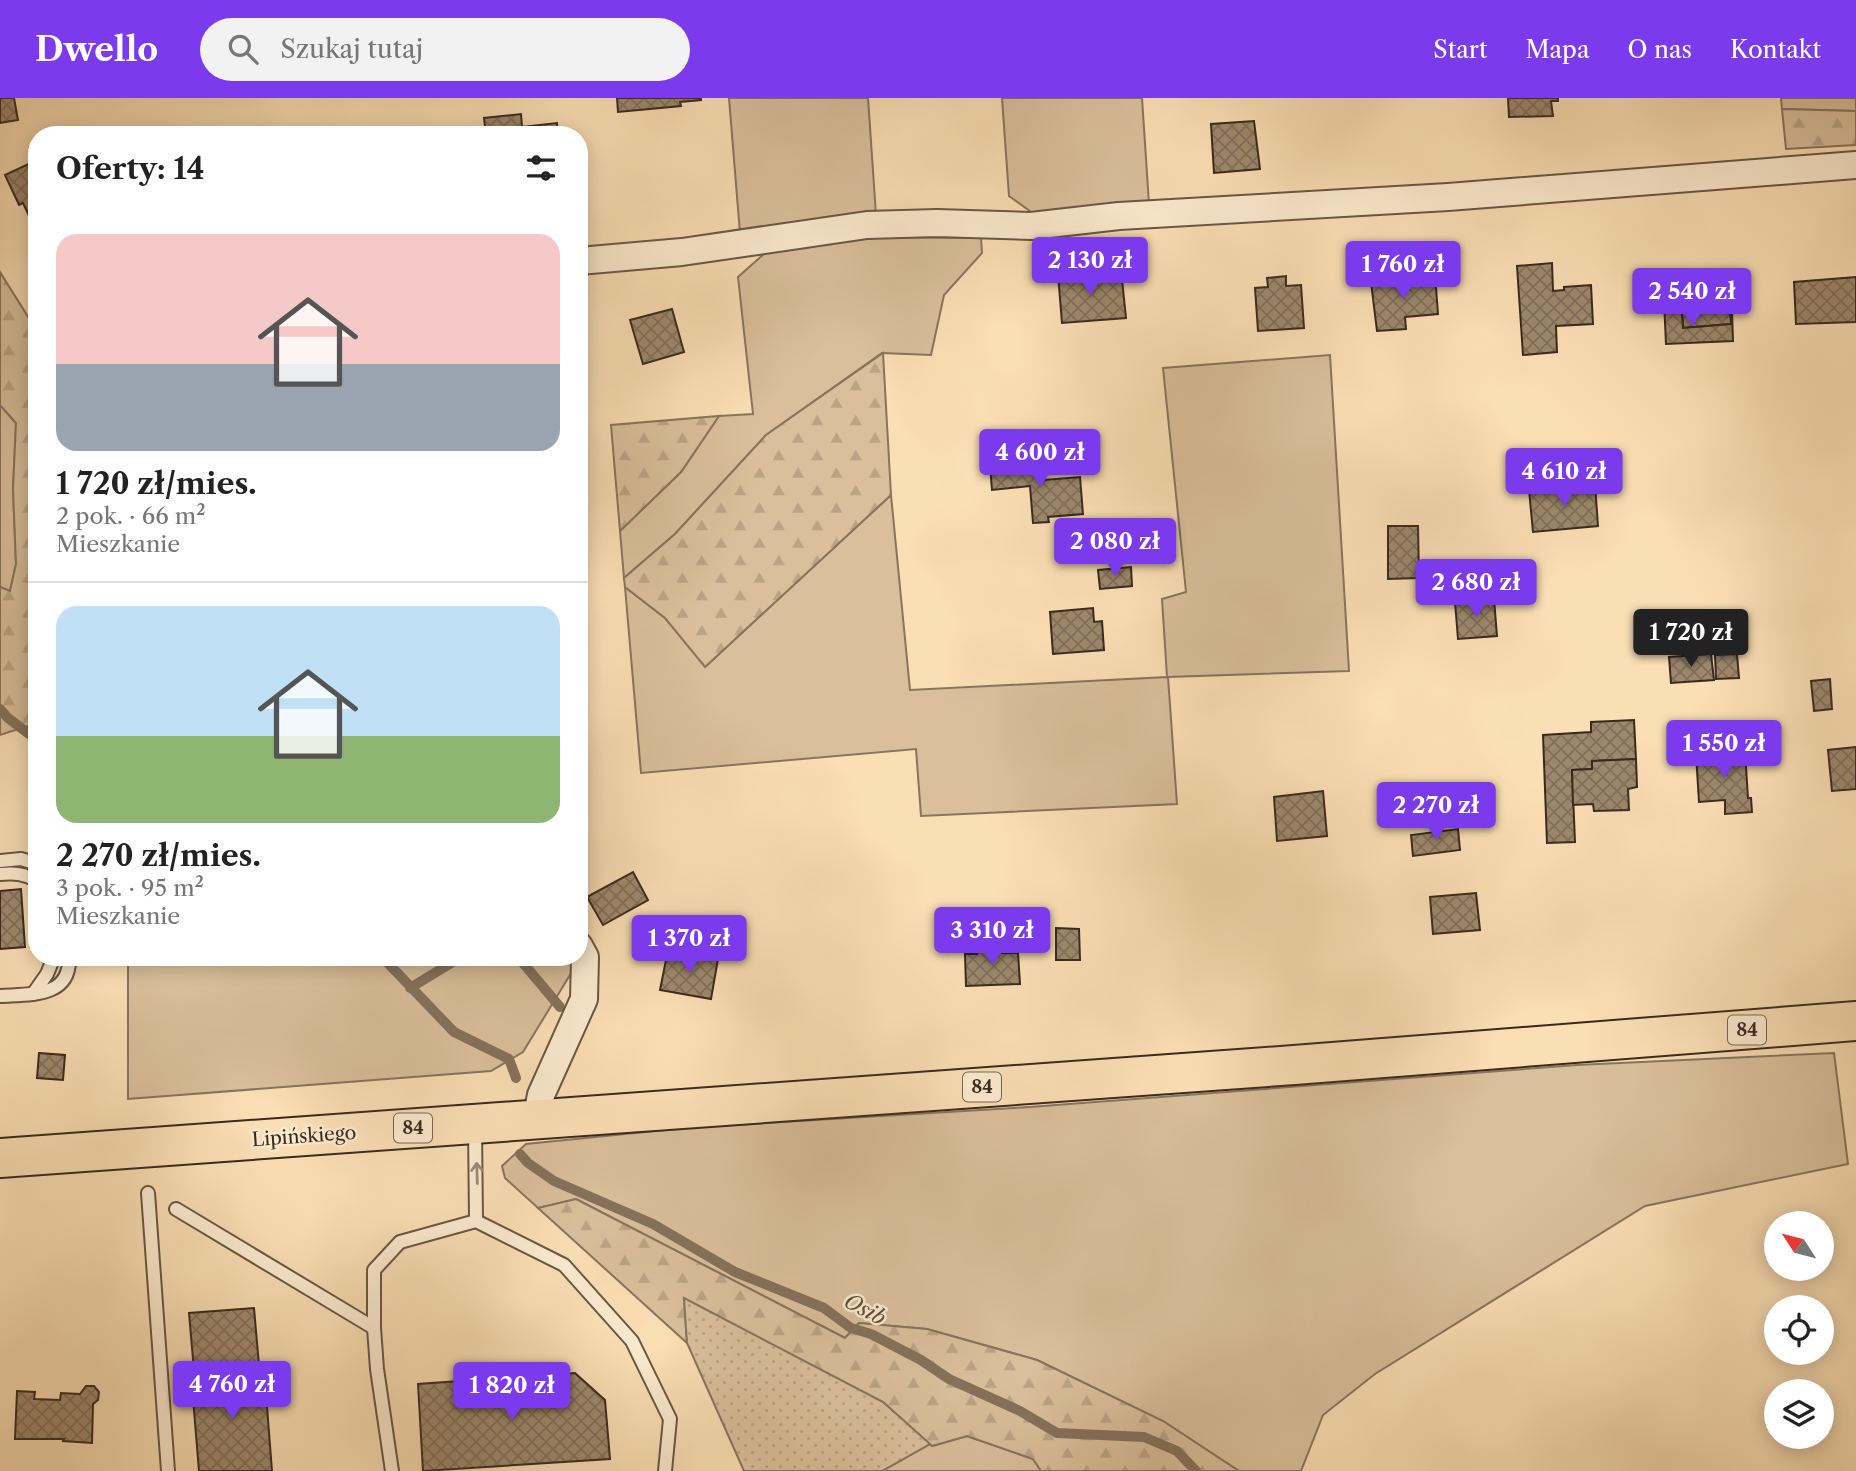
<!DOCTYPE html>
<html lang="pl">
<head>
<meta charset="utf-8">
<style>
  body { margin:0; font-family:"Libre Caslon Text",serif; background:#f2f2f2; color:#222; height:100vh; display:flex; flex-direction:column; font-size:26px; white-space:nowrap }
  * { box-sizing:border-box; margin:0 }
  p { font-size:23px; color:#767676 }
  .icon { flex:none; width:38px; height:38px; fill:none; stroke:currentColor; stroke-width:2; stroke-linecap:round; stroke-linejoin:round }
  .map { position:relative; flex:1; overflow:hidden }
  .drawer { position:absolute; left:28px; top:28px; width:560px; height:840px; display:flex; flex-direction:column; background:#fff; border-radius:28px; box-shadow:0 4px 18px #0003 }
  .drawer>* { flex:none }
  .needle { width:46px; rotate:306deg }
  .tools { position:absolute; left:1764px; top:1113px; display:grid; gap:14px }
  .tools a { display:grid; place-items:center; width:70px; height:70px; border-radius:50%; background:#fff; box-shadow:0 4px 18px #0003; font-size:35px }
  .price { position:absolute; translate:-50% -60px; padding:0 16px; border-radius:7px; background:#7c3aed; color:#fff; font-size:23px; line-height:46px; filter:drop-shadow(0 2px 4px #0008) }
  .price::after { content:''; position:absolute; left:50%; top:42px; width:21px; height:16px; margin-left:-10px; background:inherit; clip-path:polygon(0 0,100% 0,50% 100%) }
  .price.on { background:#222; color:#fff }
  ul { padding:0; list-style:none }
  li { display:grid; align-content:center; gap:14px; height:371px; padding:0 28px }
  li+li { border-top:2px solid #e0e0e0 }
  li span { display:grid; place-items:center; height:217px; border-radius:21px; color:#555 }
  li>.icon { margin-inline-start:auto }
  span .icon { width:126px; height:126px; fill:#fffc; stroke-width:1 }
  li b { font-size:30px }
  h2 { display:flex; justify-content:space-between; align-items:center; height:84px; padding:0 28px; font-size:30px }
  header { display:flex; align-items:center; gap:42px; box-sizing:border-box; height:98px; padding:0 35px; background:#7c3aed; color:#fff }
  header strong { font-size:33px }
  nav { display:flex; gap:38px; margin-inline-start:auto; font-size:24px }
  .search { width:490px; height:63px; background:#f2f2f2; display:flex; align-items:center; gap:18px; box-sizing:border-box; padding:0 24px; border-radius:38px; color:#767676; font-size:26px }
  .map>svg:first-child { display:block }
  .green { fill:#d9bf9b; stroke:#89745e; stroke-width:2 }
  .forest { fill:url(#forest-firs); stroke:#89745e; stroke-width:2 }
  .garden { fill:url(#garden-dots); stroke:#89745e; stroke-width:2 }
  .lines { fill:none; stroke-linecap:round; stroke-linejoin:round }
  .stream { stroke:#85715b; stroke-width:10 }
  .building { fill:url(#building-cross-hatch); stroke:#392a20; stroke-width:2 }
  .service-casing { stroke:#695745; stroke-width:16 }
  .minor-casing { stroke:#695745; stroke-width:30 }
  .primary-casing { stroke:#392a20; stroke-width:42 }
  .service { stroke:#fceace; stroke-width:12 }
  .minor { stroke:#fceace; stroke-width:26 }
  .primary { stroke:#fadeb4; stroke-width:38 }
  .oneway { stroke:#9a8a77 }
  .labels { text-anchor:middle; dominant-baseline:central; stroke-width:5; stroke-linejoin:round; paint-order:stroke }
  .shield { fill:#fceace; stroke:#746454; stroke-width:2 }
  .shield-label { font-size:18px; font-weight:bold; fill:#392a20 }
  .street-label { font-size:19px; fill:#392a20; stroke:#fceace }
  .water-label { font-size:21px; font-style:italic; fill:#5f4e3d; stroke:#fceace }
</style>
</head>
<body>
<header>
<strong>Dwello</strong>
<div class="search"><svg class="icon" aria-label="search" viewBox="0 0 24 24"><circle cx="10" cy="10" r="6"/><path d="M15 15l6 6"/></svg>Szukaj tutaj</div>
<nav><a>Start</a><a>Mapa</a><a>O nas</a><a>Kontakt</a></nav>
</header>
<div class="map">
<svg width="1856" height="1373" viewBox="0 0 1856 1373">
  <defs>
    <pattern id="forest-firs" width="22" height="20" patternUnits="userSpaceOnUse" patternTransform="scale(1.75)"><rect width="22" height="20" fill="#d9bf9b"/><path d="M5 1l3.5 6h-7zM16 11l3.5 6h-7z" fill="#bba485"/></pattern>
    <pattern id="garden-dots" width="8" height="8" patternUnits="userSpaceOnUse" patternTransform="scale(1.75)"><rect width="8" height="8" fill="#d9bf9b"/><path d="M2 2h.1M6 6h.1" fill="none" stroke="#bba485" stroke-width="1.8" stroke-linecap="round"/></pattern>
    <pattern id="building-cross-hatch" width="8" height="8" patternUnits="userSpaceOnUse" patternTransform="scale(1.75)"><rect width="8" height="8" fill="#9d886d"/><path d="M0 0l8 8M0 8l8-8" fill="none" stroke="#816f59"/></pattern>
  </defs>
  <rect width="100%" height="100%" fill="#fadeb4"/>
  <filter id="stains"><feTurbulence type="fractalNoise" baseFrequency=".00286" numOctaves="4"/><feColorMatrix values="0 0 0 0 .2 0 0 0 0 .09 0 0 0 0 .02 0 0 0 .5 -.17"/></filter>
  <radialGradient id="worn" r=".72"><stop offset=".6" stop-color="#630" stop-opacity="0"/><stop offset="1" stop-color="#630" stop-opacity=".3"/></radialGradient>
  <g class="green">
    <polygon points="729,0 868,0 876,117 740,135"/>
    <polygon points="1002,0 1142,0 1149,106 1034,116 1009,98"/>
    <polygon points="1781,0 1856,0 1856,13 1782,11"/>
    <polygon points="864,139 981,140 982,155 944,197 931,257 882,255 766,337 675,436 624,480 620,433 681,374 719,318 753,316 738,179 765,155"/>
    <polygon points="1330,257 1349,573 1168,579 1177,706 921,718 916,651 641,675 625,489 665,520 706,568 891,397 910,592 1167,579 1162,501 1186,494 1163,270"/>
    <polygon points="0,307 16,325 13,391 16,466 10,493 0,489"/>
    <polygon points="128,859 569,859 576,867 523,954 491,973 128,1001"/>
    <polygon points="1834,955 1848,1066 1645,1108 1375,1276 1323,1317 1301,1373 1239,1373 1163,1323 1037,1262 927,1231 859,1225 845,1240 576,1101 538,1110 505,1080 502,1068 526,1046 685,1030 1030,1009 1577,967"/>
    <polygon points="967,1338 1033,1361 1041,1373 882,1373 930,1346 933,1348"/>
  </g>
  <g class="forest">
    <polygon points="1782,11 1856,13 1856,47 1786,51"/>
    <polygon points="0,174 37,233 37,625 0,637 0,489 10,493 16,466 13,391 16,325 0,307"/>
    <polygon points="883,255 891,397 705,569 665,520 625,489 624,480 675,436 766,337"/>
    <polygon points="719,318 681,374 620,433 611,327"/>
    <polygon points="576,1101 845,1240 859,1225 927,1231 1037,1262 1163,1323 1239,1373 1041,1373 1033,1361 967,1338 932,1348 883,1304 684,1201 687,1245 538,1110"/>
  </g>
  <polygon class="garden" points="684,1200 883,1304 930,1346 882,1373 744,1373 687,1245"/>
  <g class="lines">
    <g class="stream">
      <polyline points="0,611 8,620 37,642"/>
      <polyline points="382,859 454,934 509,961 516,980"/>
      <polyline points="518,859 560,909"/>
      <polyline points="410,890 461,859"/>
      <polyline points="520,1056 528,1065 554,1083 653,1126 735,1174 824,1210 851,1230 871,1236 921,1262 949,1281 1020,1313 1057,1335 1144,1339 1177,1353 1196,1373"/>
    </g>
  </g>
  <g class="building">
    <polygon points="0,0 14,0 18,22 0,25"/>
    <polygon points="617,0 701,0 701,2 680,4 681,8 618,14"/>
    <polygon points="1508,0 1558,0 1558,3 1551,3 1553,18 1509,19"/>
    <polygon points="521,16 522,29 557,25 558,37 486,37 484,20"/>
    <polygon points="1254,23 1260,71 1214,75 1211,26"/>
    <polygon points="37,62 37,117 30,120 23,105 19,107 5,77"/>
    <polygon points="1552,165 1553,193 1564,192 1564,189 1591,187 1593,226 1556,228 1557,254 1523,257 1517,168"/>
    <polygon points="1102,171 1103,182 1122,181 1126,220 1062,225 1058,176"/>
    <polygon points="1435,176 1438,216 1405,219 1406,231 1377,233 1371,184"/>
    <polygon points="1286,178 1286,188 1301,187 1304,230 1258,233 1255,190 1268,189 1267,180"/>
    <polygon points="1856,179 1856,224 1796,226 1794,184"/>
    <polygon points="1746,182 1748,212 1730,213 1731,226 1683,230 1680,187"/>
    <polygon points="1664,203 1681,203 1683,230 1731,226 1732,213 1733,243 1666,246"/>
    <polygon points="672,211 684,254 643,266 630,222"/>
    <polygon points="1042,362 1044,382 1080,379 1083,416 1048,419 1049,424 1033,425 1030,388 992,392 990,367"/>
    <polygon points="1595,386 1598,428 1533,434 1529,392"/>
    <polygon points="1388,428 1418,428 1419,480 1388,481"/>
    <polygon points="1131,469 1132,488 1100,491 1098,472"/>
    <polygon points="1494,501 1497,538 1458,541 1455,504"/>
    <polygon points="1093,510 1094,524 1102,523 1104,552 1053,556 1050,514"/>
    <polygon points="1711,556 1714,582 1671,585 1669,559"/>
    <polygon points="1737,556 1739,580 1716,581 1715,557"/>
    <polygon points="1830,581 1832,611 1814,613 1811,583"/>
    <polygon points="1634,622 1636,661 1592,663 1592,671 1572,672 1575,744 1547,745 1543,637 1591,634 1591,624"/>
    <polygon points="1856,649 1856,691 1832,693 1828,652"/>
    <polygon points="1745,653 1748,700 1751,700 1752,714 1725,716 1725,702 1699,704 1696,656"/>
    <polygon points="1636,661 1637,689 1628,691 1629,712 1594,713 1593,706 1573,707 1572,672 1592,671 1592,663"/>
    <polygon points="1323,693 1327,738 1277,743 1274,699"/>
    <polygon points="1458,731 1460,752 1413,758 1411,737"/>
    <polygon points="633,774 648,802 603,827 587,799"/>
    <polygon points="21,791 25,849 0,851 0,793"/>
    <polygon points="1476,795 1480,832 1433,836 1430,799"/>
    <polygon points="1056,830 1079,831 1080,862 1056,862"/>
    <polygon points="977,846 1002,846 1002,855 1018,855 1020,886 966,888 965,856 977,856"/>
    <polygon points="668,852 718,861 711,901 660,892"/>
    <polygon points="39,955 65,957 63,982 37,980"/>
    <polygon points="254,1210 259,1267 194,1273 189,1215"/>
    <polygon points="264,1270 272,1373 199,1373 191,1276"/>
    <polygon points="575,1275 605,1302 610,1361 423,1373 418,1286"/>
    <polygon points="86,1288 94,1288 99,1294 98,1302 93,1306 92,1345 63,1343 64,1341 15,1341 17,1293 35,1294 34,1301 60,1302 61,1295 80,1296"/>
  </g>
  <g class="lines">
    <g class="service-casing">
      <g id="service">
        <polyline points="0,763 21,761 37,766"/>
        <path d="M0 776C14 775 24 775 37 783"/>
        <polyline points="33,896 47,876 54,859"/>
        <path d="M0 898C30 896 71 900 69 859"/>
        <polyline points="475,1029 476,1123"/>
        <polyline points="148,1095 168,1373"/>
        <polyline points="176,1111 374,1230 377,1271 392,1373"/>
        <polyline points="374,1230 374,1172 400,1144 476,1123 564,1167 632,1243 670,1321 665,1373"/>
      </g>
    </g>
    <g class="minor-casing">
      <g id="minor">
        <polyline points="579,163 682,154 867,127 937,125 1031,128 1119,118 1448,99 1856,67"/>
        <polyline points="536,1022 541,997 584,901 585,859 579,848"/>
      </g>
    </g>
    <g class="primary-casing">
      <polyline id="primary" points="0,1060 1294,967 1856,923"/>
    </g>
    <use href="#service" class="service"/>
    <use href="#minor" class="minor"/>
    <use href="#primary" class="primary"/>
  </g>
  <defs><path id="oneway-shaft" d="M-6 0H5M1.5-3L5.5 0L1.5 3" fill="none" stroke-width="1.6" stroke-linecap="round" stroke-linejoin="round" transform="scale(1.75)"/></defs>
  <use class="oneway" href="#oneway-shaft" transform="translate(477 1075) rotate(-92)"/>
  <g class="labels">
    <g class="shield">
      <rect x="1728" y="917.5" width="38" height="29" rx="5"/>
      <rect x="963" y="974.5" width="38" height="29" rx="5"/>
      <rect x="394" y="1015.5" width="38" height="29" rx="5"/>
    </g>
    <g class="shield-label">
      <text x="1747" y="932">84</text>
      <text x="982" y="989">84</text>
      <text x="413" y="1030">84</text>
    </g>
    <g class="street-label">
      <text transform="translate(304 1038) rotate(-4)">Lipińskiego</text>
    </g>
    <g class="water-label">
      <text transform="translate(865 1211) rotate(28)">Osib</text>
    </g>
  </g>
  <rect width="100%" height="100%" filter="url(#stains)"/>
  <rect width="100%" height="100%" fill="url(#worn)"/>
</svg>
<div class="tools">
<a><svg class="needle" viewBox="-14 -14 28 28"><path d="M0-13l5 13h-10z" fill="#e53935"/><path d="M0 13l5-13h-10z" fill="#767676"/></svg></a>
<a><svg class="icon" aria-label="locate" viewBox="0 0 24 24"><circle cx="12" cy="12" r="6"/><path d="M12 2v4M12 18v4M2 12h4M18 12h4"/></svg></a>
<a><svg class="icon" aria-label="layers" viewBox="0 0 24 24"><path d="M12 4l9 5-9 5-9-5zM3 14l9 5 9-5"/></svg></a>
</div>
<b class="price" style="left:1090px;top:199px">2 130 zł</b>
<b class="price" style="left:1403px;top:203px">1 760 zł</b>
<b class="price" style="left:1692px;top:230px">2 540 zł</b>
<b class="price" style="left:1040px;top:391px">4 600 zł</b>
<b class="price" style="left:1564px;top:410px">4 610 zł</b>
<b class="price" style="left:1115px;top:480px">2 080 zł</b>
<b class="price" style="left:1476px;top:521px">2 680 zł</b>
<b class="price on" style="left:1691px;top:571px">1 720 zł</b>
<b class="price" style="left:1724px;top:682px">1 550 zł</b>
<b class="price" style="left:1436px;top:744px">2 270 zł</b>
<b class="price" style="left:992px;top:869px">3 310 zł</b>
<b class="price" style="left:689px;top:877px">1 370 zł</b>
<b class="price" style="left:232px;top:1323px">4 760 zł</b>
<b class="price" style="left:512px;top:1324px">1 820 zł</b>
<section class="drawer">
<h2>Oferty: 14<svg class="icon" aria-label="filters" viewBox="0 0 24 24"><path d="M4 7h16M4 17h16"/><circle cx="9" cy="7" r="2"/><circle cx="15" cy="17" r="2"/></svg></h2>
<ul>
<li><span style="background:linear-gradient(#f6c9c9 60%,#9aa5b1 0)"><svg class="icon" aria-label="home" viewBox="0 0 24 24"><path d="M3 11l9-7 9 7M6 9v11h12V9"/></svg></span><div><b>1 720 zł/mies.</b><p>2 pok. · 66 m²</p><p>Mieszkanie</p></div></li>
<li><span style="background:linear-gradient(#bfe0f5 60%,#8fb573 0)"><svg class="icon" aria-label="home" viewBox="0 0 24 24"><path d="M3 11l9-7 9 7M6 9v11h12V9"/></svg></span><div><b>2 270 zł/mies.</b><p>3 pok. · 95 m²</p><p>Mieszkanie</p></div></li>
</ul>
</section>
</div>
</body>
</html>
